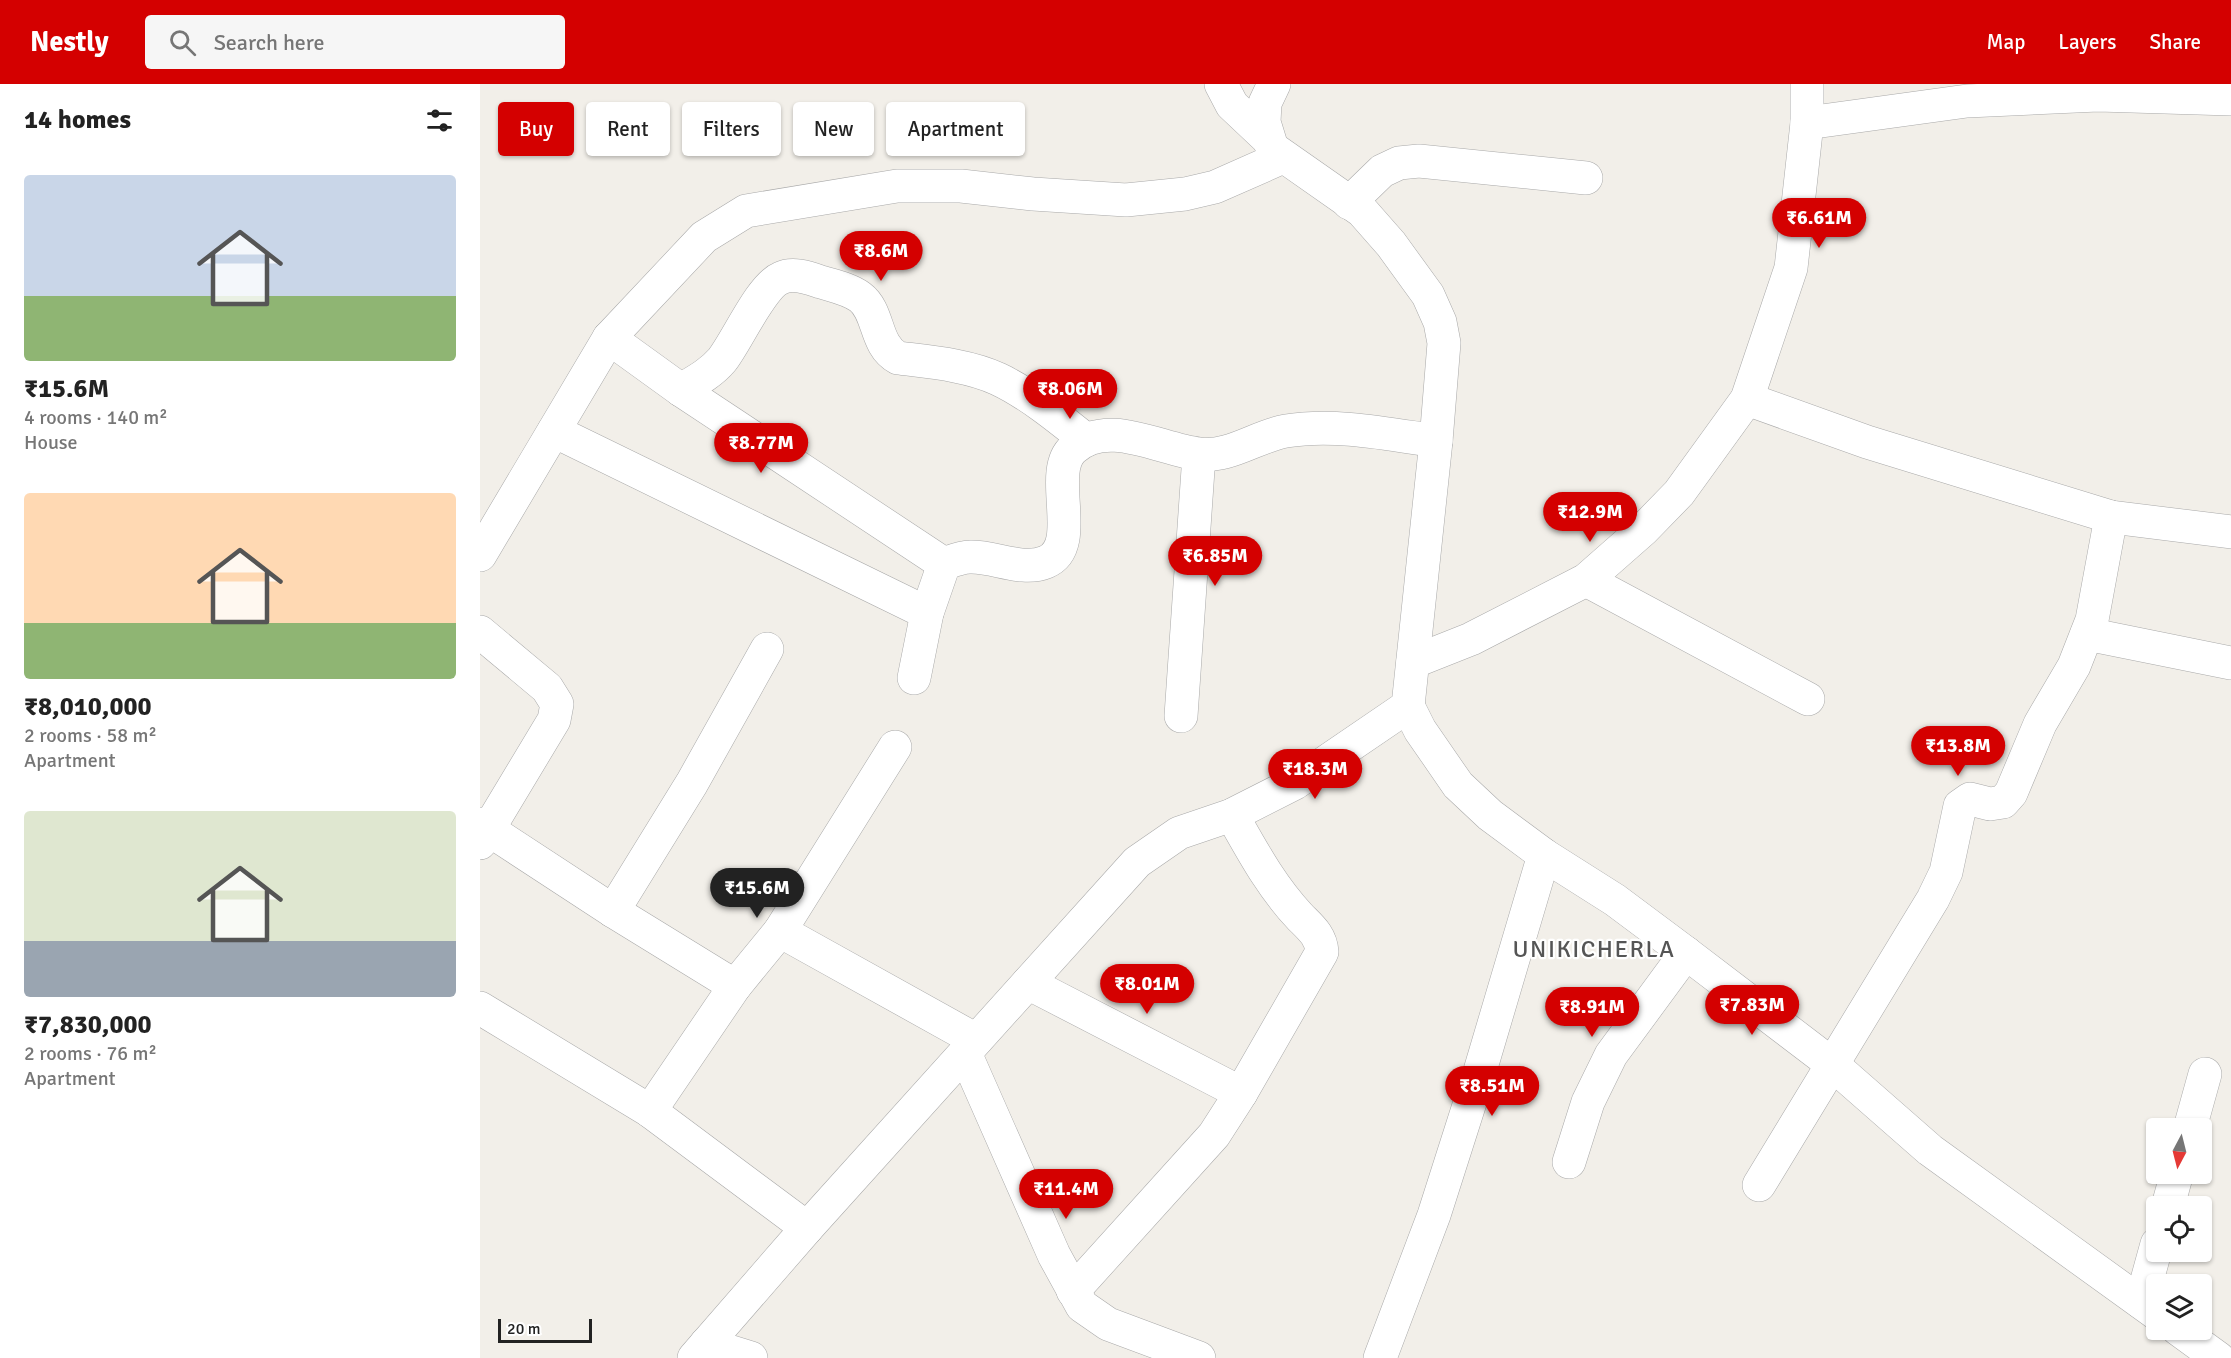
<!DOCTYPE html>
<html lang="en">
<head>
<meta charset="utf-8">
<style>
  body { margin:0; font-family:Signika,sans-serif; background:#f6f6f6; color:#222; height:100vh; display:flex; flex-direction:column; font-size:22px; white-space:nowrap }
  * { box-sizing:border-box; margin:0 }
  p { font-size:20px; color:#767676 }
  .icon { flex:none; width:33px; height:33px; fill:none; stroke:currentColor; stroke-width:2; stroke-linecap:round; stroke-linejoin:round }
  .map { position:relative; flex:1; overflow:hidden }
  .details { display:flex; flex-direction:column; background:#fff; width:480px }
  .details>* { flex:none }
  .top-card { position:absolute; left:18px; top:18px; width:570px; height:54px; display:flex; gap:12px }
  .needle { width:39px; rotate:187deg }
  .tools { position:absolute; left:1666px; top:1034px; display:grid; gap:12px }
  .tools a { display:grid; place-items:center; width:66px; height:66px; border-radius:6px; background:#fff; box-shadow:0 2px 4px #0004; font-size:30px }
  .scale { position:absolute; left:18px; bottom:15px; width:94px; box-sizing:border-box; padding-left:6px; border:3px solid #222; border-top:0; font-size:16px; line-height:21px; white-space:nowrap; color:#222; -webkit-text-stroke:4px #fff; paint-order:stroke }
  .price { position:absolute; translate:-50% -51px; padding:0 14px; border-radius:21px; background:#d40000; color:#fff; font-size:20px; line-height:39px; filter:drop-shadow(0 2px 3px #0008) }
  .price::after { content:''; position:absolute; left:50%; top:36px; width:18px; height:14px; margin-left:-9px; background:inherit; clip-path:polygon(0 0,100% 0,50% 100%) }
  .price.selected { background:#222; color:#fff }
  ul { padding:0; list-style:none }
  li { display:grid; align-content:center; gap:12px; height:318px; padding:0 24px }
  li span { display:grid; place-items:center; height:186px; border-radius:6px; color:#555 }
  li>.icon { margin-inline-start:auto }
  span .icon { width:108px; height:108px; fill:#fffc; stroke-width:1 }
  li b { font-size:26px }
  h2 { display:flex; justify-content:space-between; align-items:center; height:72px; padding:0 24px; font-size:26px }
  .pill { padding:0 21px; border-radius:6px; background:#fff; box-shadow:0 2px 4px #0004; font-size:21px; line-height:54px }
  .pill.selected { background:#d40000; color:#fff }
  header { display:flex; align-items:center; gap:36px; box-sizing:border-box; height:84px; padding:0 30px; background:#d40000; color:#fff }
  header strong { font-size:28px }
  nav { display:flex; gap:33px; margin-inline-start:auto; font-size:21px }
  .search { width:420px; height:54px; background:#f6f6f6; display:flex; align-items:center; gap:15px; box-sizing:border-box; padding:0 21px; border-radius:6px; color:#767676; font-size:22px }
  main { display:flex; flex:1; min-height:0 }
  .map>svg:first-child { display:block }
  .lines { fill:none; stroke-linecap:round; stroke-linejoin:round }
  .minor-casing { stroke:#a9a9a9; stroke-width:34 }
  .minor { stroke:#fff; stroke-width:33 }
  .labels { text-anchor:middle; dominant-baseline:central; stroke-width:4.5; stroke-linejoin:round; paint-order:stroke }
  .quarter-label { font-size:24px; letter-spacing:1.5px; fill:#555; stroke:#fff }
</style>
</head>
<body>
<header>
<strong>Nestly</strong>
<div class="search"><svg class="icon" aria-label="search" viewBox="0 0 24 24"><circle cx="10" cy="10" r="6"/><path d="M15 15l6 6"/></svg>Search here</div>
<nav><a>Map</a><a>Layers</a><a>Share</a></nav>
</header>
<main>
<section class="details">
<h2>14 homes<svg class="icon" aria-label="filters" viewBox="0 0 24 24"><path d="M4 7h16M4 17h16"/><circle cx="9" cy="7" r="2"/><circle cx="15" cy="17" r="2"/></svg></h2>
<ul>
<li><span style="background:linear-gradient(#c9d6e8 65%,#8fb573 0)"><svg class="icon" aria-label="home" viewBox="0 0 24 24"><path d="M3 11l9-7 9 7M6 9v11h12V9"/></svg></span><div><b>₹15.6M</b><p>4 rooms · 140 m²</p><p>House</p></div></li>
<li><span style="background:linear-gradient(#ffd9b3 70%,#8fb573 0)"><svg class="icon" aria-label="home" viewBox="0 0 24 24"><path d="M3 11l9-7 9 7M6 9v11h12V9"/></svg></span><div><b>₹8,010,000</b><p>2 rooms · 58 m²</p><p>Apartment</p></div></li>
<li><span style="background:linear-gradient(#dfe7d0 70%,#9aa5b1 0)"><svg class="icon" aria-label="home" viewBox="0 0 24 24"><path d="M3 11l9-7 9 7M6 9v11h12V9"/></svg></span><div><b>₹7,830,000</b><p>2 rooms · 76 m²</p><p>Apartment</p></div></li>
</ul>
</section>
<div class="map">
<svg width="1751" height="1274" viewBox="0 0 1751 1274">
  <rect width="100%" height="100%" fill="#f2efe9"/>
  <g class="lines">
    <g class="minor-casing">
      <g id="minor">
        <polyline points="741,0 752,21 787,54"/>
        <polyline points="1327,39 1487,17 1618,11 1751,15"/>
        <polyline points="869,119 902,87 919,79 939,77 1106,94"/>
        <polyline points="129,254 201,306 464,480"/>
        <path d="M201 306C216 297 231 289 242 276 257 257 281 202 301 194 313 188 329 194 341 198 354 202 369 205 380 213 400 228 394 261 418 274 450 278 488 281 518 295 548 309 580 335 606 356"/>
        <polyline points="1267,315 1387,358 1631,433 1751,448"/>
        <polyline points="74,347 447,529"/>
        <polyline points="0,471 129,254 224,153 266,127 417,102 481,102 553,110 646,116 705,110 735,103 803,73"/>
        <polyline points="1106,496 1328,615"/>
        <polyline points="0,548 67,604 77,620 74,636 0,759"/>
        <polyline points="1607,550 1751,579"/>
        <polyline points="933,578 991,555 1106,496 1164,445 1199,409 1267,315 1311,184 1327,39 1327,0"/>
        <path d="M434 594 447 529 464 480C472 477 481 473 490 473 514 472 542 488 566 478 604 462 566 389 593 365 627 333 681 366 719 370 750 374 777 352 806 347 855 339 908 350 956 357"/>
        <polyline points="928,622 940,646 978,701 1010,731 1064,771 1135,816 1206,869 1353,981 1450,1066 1677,1230"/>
        <polyline points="701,632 719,371"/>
        <polyline points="0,740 133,827 255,902"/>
        <polyline points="133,827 212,699 287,565"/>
        <polyline points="300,847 496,956"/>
        <polyline points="548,899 761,1009"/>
        <polyline points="0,924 170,1027 327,1144"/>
        <polyline points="485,969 574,1171 602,1222 628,1240 719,1274"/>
        <polyline points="170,1027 255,902 300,847 415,663"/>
        <polyline points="1710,1044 1725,990"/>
        <polyline points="1089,1078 1108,1018 1131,971 1206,869"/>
        <polyline points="1279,1101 1453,815 1466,788 1480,722 1490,715 1510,720 1523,718 1531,709 1560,640 1594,582 1612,536 1631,433"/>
        <polyline points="1688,1122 1697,1089"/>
        <path d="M593 1207 734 1051 761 1009 842 868C841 852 831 844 820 833 791 802 773 768 752 731"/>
        <polyline points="1661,1218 1677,1160"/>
        <polyline points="1698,1245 1738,1274"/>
        <polyline points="226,1260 271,1274"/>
        <polyline points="214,1274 327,1144 657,778 699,749 752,731 815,699 928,622 956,357 964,259 960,238 948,211 911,160 882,127 792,64 784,38 785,19 794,0"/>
        <polyline points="900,1274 954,1131 1000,987 1064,771"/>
      </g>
    </g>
    <use href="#minor" class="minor"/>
  </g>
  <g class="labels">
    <g class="quarter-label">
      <text x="1114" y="865">UNIKICHERLA</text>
    </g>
  </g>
</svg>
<div class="tools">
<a><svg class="needle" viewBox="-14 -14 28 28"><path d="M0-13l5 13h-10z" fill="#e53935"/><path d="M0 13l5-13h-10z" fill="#767676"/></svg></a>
<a><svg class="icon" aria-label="locate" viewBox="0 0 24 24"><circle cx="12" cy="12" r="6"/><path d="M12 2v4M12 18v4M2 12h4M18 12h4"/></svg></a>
<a><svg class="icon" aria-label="layers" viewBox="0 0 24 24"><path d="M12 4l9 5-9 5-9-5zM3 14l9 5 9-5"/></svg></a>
</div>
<div class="scale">20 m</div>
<b class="price" style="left:1339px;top:165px">₹6.61M</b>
<b class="price" style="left:401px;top:198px">₹8.6M</b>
<b class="price" style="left:590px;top:336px">₹8.06M</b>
<b class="price" style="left:281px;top:390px">₹8.77M</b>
<b class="price" style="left:1110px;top:459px">₹12.9M</b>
<b class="price" style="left:735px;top:503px">₹6.85M</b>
<b class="price" style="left:1478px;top:693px">₹13.8M</b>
<b class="price" style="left:835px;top:716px">₹18.3M</b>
<b class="price selected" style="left:277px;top:835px">₹15.6M</b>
<b class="price" style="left:667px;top:931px">₹8.01M</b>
<b class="price" style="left:1272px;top:952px">₹7.83M</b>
<b class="price" style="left:1112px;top:954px">₹8.91M</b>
<b class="price" style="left:1012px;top:1033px">₹8.51M</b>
<b class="price" style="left:586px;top:1136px">₹11.4M</b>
<div class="top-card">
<a class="pill selected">Buy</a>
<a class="pill">Rent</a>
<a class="pill">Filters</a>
<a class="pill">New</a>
<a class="pill">Apartment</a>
</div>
</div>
</main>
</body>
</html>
